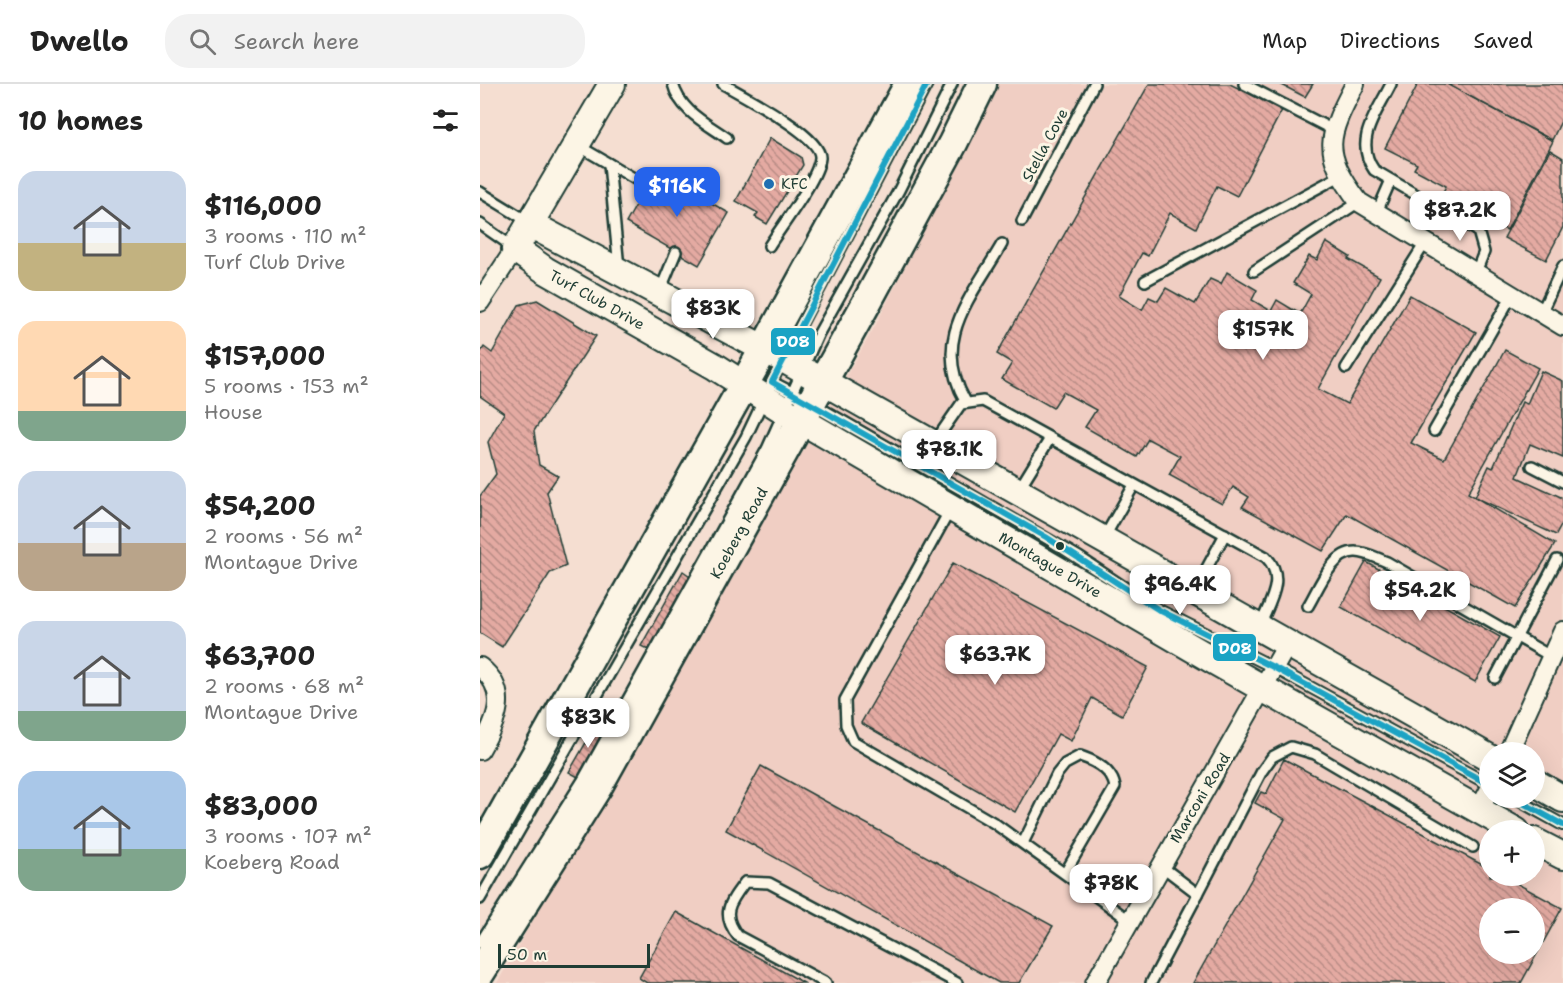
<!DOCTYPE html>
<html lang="en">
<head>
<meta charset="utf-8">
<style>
  body { margin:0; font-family:"Shantell Sans",sans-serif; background:#f2f2f2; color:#222; height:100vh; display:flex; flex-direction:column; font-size:22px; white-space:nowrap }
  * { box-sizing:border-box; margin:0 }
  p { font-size:20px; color:#767676 }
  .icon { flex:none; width:33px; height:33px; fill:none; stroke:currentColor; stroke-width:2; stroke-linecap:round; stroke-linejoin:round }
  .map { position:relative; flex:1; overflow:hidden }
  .details { display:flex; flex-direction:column; background:#fff; width:480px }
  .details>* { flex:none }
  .tools { position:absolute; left:999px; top:658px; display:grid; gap:12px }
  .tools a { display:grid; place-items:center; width:66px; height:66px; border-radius:50%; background:#fff; box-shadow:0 6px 24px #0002; font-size:30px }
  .scale { position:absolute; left:18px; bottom:15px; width:152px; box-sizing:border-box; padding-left:6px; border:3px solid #1f3d34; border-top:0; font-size:16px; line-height:21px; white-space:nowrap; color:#1f3d34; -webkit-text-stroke:4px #fcf5e5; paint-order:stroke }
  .price { position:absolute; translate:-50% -51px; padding:0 14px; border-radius:12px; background:#fff; color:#222; font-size:20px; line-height:39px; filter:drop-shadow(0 2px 3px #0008) }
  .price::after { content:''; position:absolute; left:50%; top:36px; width:18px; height:14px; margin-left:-9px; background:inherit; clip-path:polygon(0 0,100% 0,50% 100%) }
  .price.active { background:#2563eb; color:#fff }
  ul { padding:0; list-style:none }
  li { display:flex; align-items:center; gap:18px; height:150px; padding:0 18px }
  li span { display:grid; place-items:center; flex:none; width:168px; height:120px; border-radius:18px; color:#555 }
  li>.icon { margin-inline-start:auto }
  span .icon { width:72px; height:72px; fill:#fffc; stroke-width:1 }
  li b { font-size:26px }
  h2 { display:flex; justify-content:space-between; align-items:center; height:72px; padding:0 18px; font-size:26px }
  header { display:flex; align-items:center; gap:36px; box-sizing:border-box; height:84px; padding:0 30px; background:#fff; border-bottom:2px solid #e0e0e0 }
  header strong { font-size:28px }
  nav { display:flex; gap:33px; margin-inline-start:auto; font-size:21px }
  .search { width:420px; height:54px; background:#f2f2f2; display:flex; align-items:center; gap:15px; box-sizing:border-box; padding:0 21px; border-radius:24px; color:#767676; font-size:22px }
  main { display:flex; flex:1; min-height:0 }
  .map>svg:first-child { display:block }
  .built { fill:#f0cec3; fill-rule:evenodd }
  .building { fill:url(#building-back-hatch); stroke:#1f3d34; stroke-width:1.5; fill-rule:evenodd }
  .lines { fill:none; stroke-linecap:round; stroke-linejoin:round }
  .lane-casing { stroke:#1f3d34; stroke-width:14 }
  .street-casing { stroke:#1f3d34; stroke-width:22 }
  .secondary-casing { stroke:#1f3d34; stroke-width:30 }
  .primary-casing { stroke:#1f3d34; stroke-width:33 }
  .lane { stroke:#fcf5e5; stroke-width:9 }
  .street { stroke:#fcf5e5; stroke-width:18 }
  .secondary { stroke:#fcf5e5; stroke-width:26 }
  .primary { stroke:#fcf5e5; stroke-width:28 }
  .bus-1-casing { stroke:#fcf5e5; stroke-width:10 }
  .bus-1 { stroke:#1aa3c4; stroke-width:6 }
  .poi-dot { fill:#1f6fb2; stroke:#fcf5e5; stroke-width:2 }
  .bus-dot { fill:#1f3d34; stroke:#fcf5e5; stroke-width:2 }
  .labels { text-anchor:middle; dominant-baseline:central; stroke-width:6; stroke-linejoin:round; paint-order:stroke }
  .street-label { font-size:15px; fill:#1f3d34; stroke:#fcf5e5 }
  .poi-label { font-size:15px; fill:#1f3d34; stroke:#fcf5e5; text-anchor:start }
  .line-badge { stroke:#fcf5e5; stroke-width:2 }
  .badge-label { font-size:16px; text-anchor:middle; font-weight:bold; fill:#fff }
</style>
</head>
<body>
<header>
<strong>Dwello</strong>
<div class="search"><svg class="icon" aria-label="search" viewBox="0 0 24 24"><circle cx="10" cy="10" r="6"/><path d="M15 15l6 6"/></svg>Search here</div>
<nav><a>Map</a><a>Directions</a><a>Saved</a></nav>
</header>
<main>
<section class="details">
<h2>10 homes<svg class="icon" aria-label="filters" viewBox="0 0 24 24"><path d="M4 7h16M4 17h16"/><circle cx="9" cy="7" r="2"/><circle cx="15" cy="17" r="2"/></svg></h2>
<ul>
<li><span style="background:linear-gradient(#c9d6e8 60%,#c2b280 0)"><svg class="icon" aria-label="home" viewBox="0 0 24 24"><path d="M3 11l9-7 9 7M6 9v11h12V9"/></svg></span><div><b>$116,000</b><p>3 rooms · 110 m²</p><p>Turf Club Drive</p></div></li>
<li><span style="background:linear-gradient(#ffd9b3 75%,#7fa58c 0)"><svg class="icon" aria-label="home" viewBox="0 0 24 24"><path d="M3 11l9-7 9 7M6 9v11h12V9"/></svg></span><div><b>$157,000</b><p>5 rooms · 153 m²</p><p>House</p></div></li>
<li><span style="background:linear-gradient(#c9d6e8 60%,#b9a48a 0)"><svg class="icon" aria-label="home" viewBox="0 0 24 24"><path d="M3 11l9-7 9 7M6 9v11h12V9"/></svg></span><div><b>$54,200</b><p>2 rooms · 56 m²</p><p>Montague Drive</p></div></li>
<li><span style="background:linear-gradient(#c9d6e8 75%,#7fa58c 0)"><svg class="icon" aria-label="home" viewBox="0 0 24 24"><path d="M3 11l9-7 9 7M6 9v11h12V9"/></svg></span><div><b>$63,700</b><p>2 rooms · 68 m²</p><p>Montague Drive</p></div></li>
<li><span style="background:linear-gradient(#a9c7e8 65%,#7fa58c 0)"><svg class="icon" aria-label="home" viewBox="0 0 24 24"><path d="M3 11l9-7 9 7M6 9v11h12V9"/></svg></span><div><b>$83,000</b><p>3 rooms · 107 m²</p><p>Koeberg Road</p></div></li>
</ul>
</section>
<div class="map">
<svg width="1083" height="899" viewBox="0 0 1083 899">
  <defs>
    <pattern id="building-back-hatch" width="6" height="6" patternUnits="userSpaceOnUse" patternTransform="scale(1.5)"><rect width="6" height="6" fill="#e4aaa2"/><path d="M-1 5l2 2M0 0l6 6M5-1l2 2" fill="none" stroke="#b88c85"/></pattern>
  </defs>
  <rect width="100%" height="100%" fill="#f5ded1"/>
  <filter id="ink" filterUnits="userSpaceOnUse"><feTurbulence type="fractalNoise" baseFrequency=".0167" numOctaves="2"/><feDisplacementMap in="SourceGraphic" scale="12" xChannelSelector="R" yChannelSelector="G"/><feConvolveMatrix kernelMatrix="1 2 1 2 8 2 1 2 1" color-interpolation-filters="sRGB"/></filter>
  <g filter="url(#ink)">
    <path class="built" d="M518 0H1083V899H17L395 242ZM1010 669H1054V714H1010ZM1010 747H1054V792H1010ZM1010 825H1054V870H1010Z"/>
    <g class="building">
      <polygon points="669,0 750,0 802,26 757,112 737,102 716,144 690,129 668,172 662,169 639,212 662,226 669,213 678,217 686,204 715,220 730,195 741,200 747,188 777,206 772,216 791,227 797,216 820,230 831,210 813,199 829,172 837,176 846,158 870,173 868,175 900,193 838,305 867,320 930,211 996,248 931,359 964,375 1025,266 1058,284 988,409 1075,460 1035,524 867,430 843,467 762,423 769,413 753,403 742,420 689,391 700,372 668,355 657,373 605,343 616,326 583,308 573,324 522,295 532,279 517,270"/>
      <polygon points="800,0 833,0 825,13"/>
      <polygon points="938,0 967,0 1073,57 1027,146 994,130 998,124 963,108 966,102 934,85 937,80 905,64"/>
      <polygon points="967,0 1083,0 1083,33 1072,56"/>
      <polygon points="290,54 321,73 323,81 287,140 275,133 278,129 256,117"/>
      <polygon points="1070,66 1083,74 1083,143 1066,176 1024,154"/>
      <polygon points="175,87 249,129 219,181 146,139"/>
      <polygon points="57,216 116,252 54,347 59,381 78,392 67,408 86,482 70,489 22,563 0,549 0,412 16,390 8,358 24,329 0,312 0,269 4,263 12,269 39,221"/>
      <polygon points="1061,287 1083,297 1083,374 1050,360 1037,393 1083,414 1083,438 1076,451 995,413 1009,382 1013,384 1042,318 1047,320"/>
      <polygon points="886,478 1020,553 995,598 861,523"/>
      <polygon points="473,479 668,583 642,631 612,614 591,657 578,650 535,728 381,639"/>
      <polygon points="203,487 210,492 169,566 161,562"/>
      <polygon points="119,636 127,641 98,693 89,688"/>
      <path d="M804 675 1010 785V792H1023L1082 824 1041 899H713L805 735 775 719 781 708 786 710ZM1010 825H1054V870H1010Z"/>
      <polygon points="281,682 573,842 539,899 519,899 246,746"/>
      <polygon points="196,828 324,899 167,899 159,894"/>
    </g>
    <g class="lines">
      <g class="lane-casing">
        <g id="lane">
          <path d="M193 0C200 27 226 39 247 54"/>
          <path d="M243 0C262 11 342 52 340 74 338 95 301 143 289 162"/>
          <polyline points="764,0 855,47"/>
          <path d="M911 0C897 29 873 56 894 86L998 147 1004 168 996 188"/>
          <polyline points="97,61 167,102"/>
          <polyline points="129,80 139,184"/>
          <polyline points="0,108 49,138"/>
          <polyline points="897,128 911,96"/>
          <polyline points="542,137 614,0"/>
          <polyline points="0,140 33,163"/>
          <polyline points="774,187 879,118"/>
          <polyline points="665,197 860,92"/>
          <polyline points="180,207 196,168"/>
          <polyline points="1061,229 1083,182"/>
          <polyline points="866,284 945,159"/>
          <polyline points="292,298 318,311"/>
          <path d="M486 318C450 256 491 214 522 160"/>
          <polyline points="335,321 599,473 679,526 795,584 1010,701"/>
          <polyline points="954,347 1032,211"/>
          <path d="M454 359 481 320 503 317 786 473C807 494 789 519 780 542"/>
          <polyline points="1052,382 1083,398"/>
          <polyline points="539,405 569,356"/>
          <polyline points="470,426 365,616 366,641 373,657 514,739 649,836"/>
          <polyline points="624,454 654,401"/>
          <polyline points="715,506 745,450"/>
          <path d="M828 522C838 506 852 467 876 468 886 468 897 474 907 478L1072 573"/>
          <polyline points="1015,594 1077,476"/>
          <polyline points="1034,714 1083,741"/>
          <path d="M543 759 577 690 585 680 600 672C615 677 632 686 635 703L585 789"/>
          <polyline points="718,810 782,687 792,673 811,663 835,670 993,763"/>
          <polyline points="0,815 266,353 303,275 447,0"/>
          <polyline points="0,859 103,696 231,466 287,365 339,249 419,106 472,0"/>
          <path d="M346 899 258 852C240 830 250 818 265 798L289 799 477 899"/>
          <polyline points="671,899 718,810 680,781"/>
        </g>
      </g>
      <g class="street-casing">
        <g id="street">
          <path d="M875 0C847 54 841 67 879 118L1083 242"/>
          <polyline points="0,218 35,165"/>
          <path d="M0 583C31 608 16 637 0 666"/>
          <polyline points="1028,669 1083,547"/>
          <polyline points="999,726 1010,705"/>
          <polyline points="615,899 807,561"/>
        </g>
      </g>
      <g class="secondary-casing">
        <g id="secondary">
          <polyline points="132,0 35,165 65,186 236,283 305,327 736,578 1036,747"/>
          <polyline points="50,140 303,275 1010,674"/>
          <polyline points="1054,698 1083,715"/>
          <polyline points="1054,757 1083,772"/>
        </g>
      </g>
      <g class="primary-casing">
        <g id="primary">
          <polyline points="0,770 284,265 429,0"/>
          <polyline points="0,889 118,702 387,218 473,59 502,0"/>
        </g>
      </g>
      <use href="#lane" class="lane"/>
      <use href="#street" class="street"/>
      <use href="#secondary" class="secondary"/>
      <use href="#primary" class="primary"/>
      <g class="bus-1-casing">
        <g id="bus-1">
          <polyline points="447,0 292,298 566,453 679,526 795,584 1010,701"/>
          <polyline points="1034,714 1083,741"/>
        </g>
      </g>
      <use href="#bus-1" class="bus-1"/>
    </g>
  </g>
  <circle class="poi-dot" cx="289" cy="100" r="6"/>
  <circle class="bus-dot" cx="580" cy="462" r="5"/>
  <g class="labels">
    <g class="street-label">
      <text transform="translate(565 61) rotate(-62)">Stella Cove</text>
      <text transform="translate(117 216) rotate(29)">Turf Club Drive</text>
      <text transform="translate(259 449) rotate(-61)">Koeberg Road</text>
      <text transform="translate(570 481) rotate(30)">Montague Drive</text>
      <text transform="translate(720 714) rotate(-59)">Marconi Road</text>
    </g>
    <g class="poi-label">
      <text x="301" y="100">KFC</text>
    </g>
  </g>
  <g class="line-badge">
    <rect x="290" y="243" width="46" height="29" rx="6" fill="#1aa3c4"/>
    <rect x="732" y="549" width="45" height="29" rx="6" fill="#1aa3c4"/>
  </g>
  <g class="badge-label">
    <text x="313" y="263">D08</text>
    <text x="755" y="570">D08</text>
  </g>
</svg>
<div class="tools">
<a><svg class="icon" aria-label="layers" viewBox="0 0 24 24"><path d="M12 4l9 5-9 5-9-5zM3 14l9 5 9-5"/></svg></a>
<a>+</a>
<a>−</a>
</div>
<div class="scale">50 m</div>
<b class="price active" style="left:197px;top:134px">$116K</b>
<b class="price" style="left:980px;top:158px">$87.2K</b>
<b class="price" style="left:233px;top:256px">$83K</b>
<b class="price" style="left:783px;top:277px">$157K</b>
<b class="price" style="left:469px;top:397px">$78.1K</b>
<b class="price" style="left:700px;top:532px">$96.4K</b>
<b class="price" style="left:940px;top:538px">$54.2K</b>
<b class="price" style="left:515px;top:602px">$63.7K</b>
<b class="price" style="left:108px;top:665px">$83K</b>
<b class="price" style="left:631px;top:831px">$78K</b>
</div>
</main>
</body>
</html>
